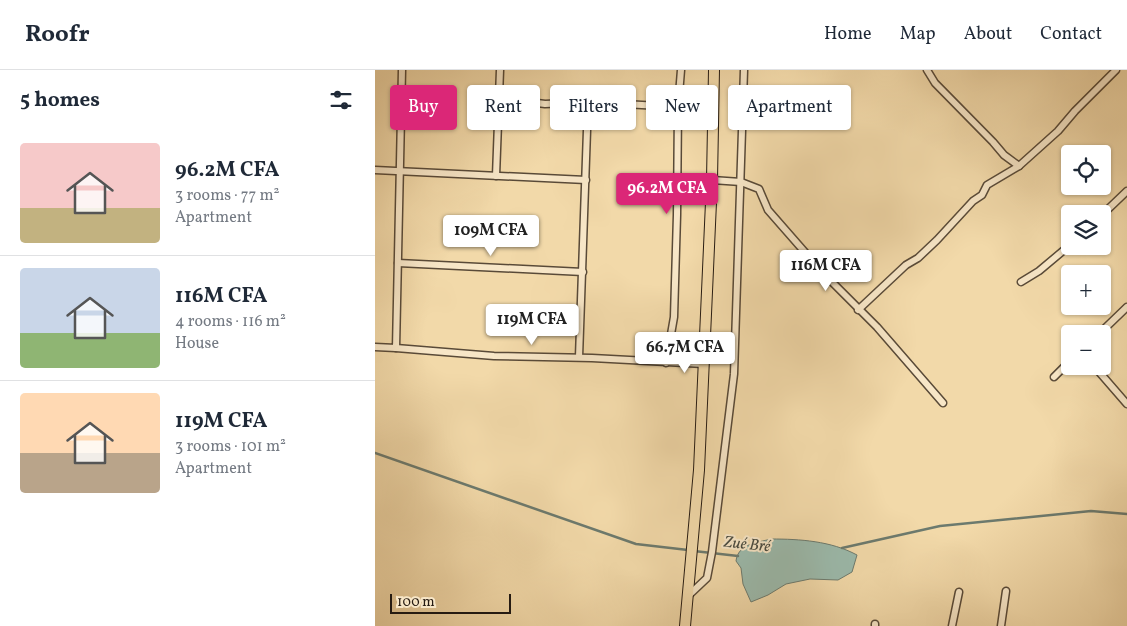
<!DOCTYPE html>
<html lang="en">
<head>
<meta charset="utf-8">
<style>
  body { margin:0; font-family:Vollkorn,serif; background:#f6f6f7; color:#1f2937; height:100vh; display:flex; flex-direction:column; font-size:19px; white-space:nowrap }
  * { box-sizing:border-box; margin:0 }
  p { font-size:16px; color:#747a83 }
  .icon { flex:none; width:28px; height:28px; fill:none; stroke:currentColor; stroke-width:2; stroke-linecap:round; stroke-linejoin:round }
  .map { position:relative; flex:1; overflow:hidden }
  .side { display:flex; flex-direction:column; background:#fff; width:375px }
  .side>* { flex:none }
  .banner { position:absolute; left:15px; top:15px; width:475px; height:45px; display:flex; gap:10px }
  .buttons { position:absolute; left:686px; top:75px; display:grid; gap:10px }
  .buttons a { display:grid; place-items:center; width:50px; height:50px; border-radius:5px; background:#fff; box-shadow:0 1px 4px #0004; font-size:25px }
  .scale { position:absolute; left:15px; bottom:12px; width:121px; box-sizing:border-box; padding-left:5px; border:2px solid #261b12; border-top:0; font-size:14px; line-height:18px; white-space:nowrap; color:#261b12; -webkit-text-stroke:4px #f7e6c7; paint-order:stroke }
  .price { position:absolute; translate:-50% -42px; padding:0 11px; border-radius:5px; background:#fff; color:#222; font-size:16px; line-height:32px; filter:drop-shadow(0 1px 2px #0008) }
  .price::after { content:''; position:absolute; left:50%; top:30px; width:15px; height:11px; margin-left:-8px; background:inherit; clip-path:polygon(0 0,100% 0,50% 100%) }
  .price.current { background:#db2777; color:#fff }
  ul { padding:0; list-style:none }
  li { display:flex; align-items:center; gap:15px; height:125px; padding:0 20px }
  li+li { border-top:1px solid #e0e1e3 }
  li span { display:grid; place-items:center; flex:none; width:140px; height:100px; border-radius:5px; color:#555 }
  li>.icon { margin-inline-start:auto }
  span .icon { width:60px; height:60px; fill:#fffc; stroke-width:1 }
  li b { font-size:21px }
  h2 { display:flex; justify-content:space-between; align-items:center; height:60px; padding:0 20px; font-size:21px }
  .tag { padding:0 18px; border-radius:5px; background:#fff; box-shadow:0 1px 4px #0004; font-size:18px; line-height:45px }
  .tag.current { background:#db2777; color:#fff }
  header { display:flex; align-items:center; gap:30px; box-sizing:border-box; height:70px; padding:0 25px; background:#fff; border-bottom:1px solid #e0e1e3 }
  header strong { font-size:24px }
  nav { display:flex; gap:28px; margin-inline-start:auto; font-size:18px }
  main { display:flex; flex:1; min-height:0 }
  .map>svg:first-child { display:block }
  .water { fill:#9bbaac; stroke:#6c7a6e }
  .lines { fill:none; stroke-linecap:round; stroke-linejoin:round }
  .stream { stroke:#6c7a6e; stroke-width:2.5 }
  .street-casing { stroke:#594a38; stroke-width:9 }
  .primary-casing { stroke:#261b12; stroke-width:12 }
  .street { stroke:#f7e6c7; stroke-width:6 }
  .primary { stroke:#f2d9a9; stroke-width:10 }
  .labels { text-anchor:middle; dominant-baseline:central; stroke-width:4; stroke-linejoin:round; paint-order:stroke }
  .water-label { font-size:16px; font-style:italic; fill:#494b40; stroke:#f7e6c7 }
</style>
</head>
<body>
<header>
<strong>Roofr</strong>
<nav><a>Home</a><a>Map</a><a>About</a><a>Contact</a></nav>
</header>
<main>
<section class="side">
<h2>5 homes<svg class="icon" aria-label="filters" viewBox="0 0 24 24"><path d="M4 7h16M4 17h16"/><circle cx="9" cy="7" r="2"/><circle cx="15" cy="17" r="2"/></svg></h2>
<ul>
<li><span style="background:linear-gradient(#f6c9c9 65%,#c2b280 0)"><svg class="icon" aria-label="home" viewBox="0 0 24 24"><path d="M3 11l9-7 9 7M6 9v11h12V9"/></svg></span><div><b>96.2M CFA</b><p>3 rooms · 77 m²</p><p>Apartment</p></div></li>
<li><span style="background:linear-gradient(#c9d6e8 65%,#8fb573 0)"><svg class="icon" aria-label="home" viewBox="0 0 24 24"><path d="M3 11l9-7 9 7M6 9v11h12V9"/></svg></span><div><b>116M CFA</b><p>4 rooms · 116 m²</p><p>House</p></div></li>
<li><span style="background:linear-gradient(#ffd9b3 60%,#b9a48a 0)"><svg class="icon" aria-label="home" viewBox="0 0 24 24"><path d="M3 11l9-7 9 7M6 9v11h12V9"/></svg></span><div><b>119M CFA</b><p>3 rooms · 101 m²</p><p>Apartment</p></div></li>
</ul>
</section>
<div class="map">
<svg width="752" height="556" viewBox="0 0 752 556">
  <rect width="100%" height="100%" fill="#f2d9a9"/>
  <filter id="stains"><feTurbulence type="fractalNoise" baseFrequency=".004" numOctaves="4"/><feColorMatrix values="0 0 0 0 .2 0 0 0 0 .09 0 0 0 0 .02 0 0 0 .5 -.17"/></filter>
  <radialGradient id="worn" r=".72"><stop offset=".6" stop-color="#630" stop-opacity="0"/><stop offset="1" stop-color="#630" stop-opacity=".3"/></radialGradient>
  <path class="water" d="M396 469C425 469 456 471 482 485L477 502 463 510 435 509 411 514 393 525 376 532 368 514 366 498 361 491C363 474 381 473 396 469Z"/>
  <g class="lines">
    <g class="stream">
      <polyline points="0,383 261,474 313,480"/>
      <polyline points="467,478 565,456 716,441 752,444"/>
      <polyline points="319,481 363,486"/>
    </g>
    <g class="street-casing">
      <g id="street">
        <polyline points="552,0 560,13 618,72 629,85 644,96"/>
        <polyline points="124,28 170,34 213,32 303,37"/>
        <polyline points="0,100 211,110"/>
        <polyline points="121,106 125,0"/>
        <polyline points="337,110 366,112 384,119 393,140 449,204 502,257 568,333"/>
        <polyline points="728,144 752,121"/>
        <polyline points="23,193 208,202"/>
        <polyline points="646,212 664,201 695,175"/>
        <polyline points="483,240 531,195 543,188 562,170 598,131 607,125 612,115 644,96 683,61 700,41 741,0"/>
        <polyline points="724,264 752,237"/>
        <polyline points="0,277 21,278 27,0"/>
        <polyline points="21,278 119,286 217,288 329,294"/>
        <polyline points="204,287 213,32"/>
        <polyline points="291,293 299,247 302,145 303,37 306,0"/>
        <polyline points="719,296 752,334"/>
        <polyline points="679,307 695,291"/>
        <polyline points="314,525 332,508 337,482 359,304 369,0"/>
        <polyline points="500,556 500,554"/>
        <polyline points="577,556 584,522"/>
        <polyline points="626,556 631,521"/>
      </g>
    </g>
    <g class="primary-casing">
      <polyline id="primary" points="310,556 324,400 337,110 339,0"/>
    </g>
    <use href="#street" class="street"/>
    <use href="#primary" class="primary"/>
  </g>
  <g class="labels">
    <g class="water-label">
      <text transform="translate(372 475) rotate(6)">Zué Bré</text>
    </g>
  </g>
  <rect width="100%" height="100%" filter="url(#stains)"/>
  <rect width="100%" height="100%" fill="url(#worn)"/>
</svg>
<div class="buttons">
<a><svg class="icon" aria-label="locate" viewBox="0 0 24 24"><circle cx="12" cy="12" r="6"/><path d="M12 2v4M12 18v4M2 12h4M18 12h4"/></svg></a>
<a><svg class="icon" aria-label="layers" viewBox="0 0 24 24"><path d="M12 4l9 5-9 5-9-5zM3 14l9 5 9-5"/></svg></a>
<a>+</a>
<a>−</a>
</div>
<div class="scale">100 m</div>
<b class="price current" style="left:292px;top:145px">96.2M CFA</b>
<b class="price" style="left:116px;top:187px">109M CFA</b>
<b class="price" style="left:451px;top:222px">116M CFA</b>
<b class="price" style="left:157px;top:276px">119M CFA</b>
<b class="price" style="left:310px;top:304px">66.7M CFA</b>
<div class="banner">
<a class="tag current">Buy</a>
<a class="tag">Rent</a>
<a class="tag">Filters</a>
<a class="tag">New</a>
<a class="tag">Apartment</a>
</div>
</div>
</main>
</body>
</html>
